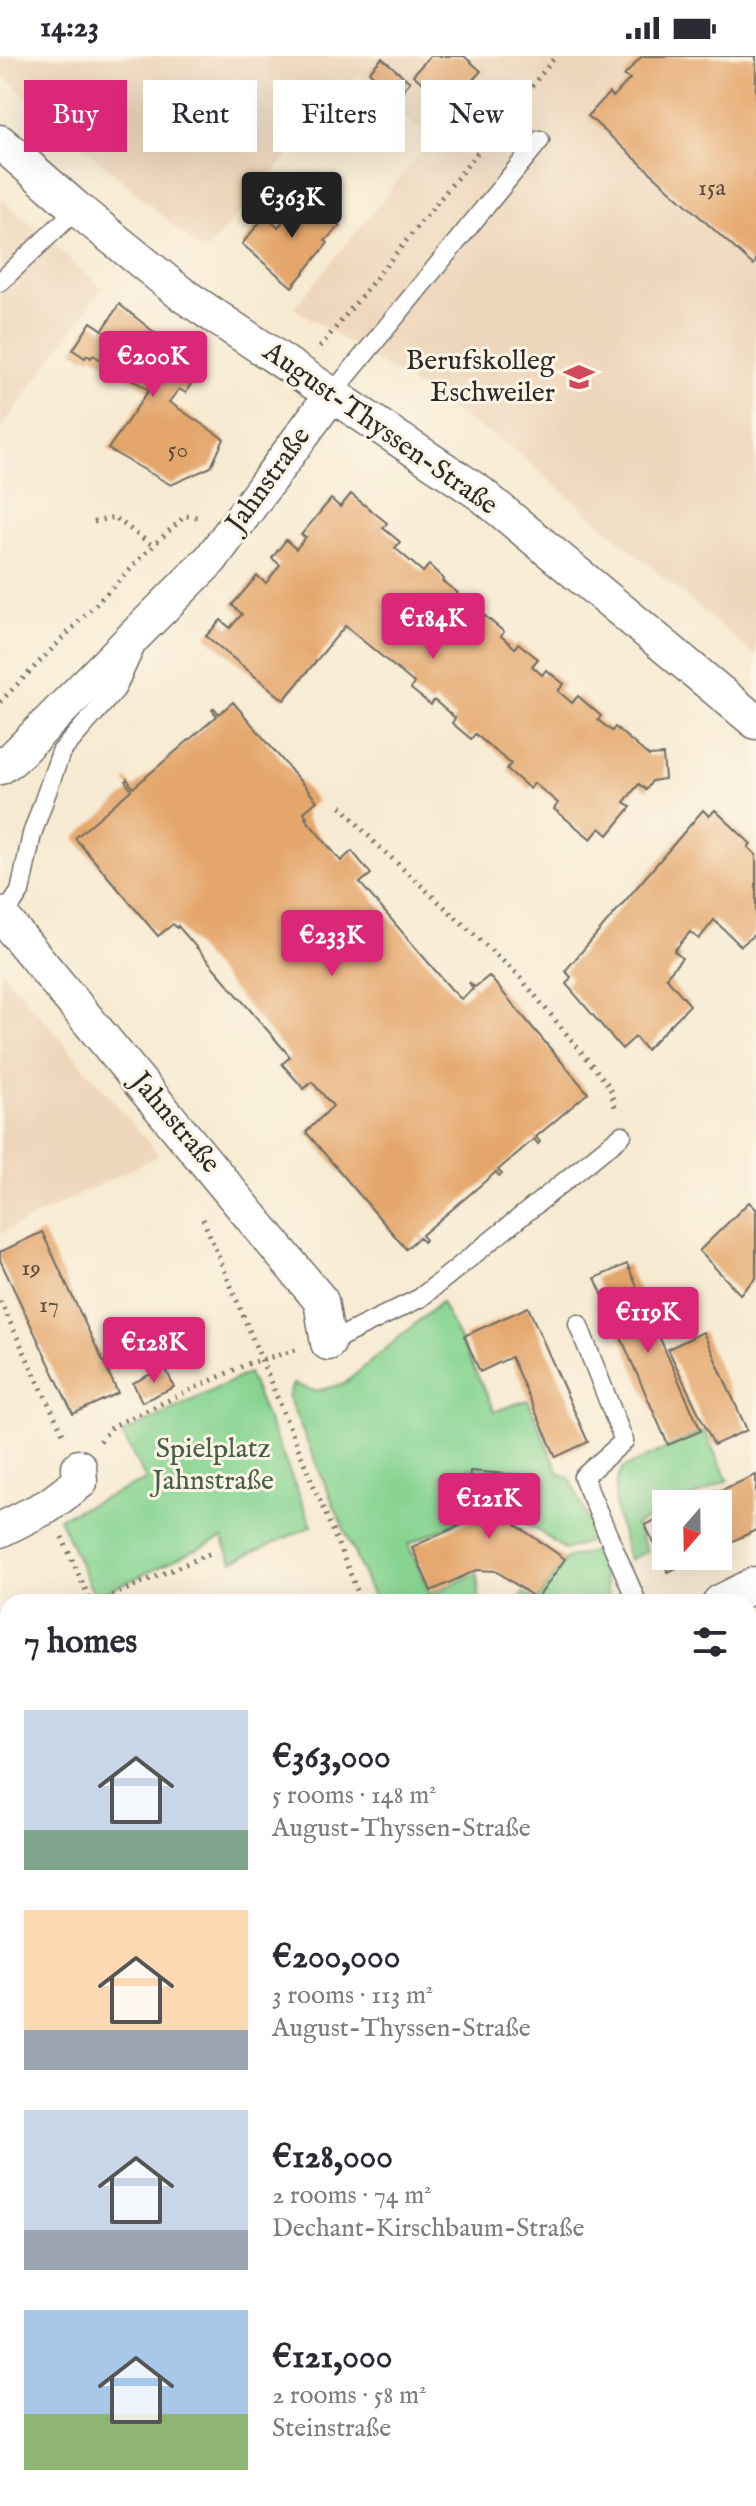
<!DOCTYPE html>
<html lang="en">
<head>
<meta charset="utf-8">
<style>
  body { margin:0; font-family:"IM FELL English",serif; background:#f2f2f3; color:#2b2b33; height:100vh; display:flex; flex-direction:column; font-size:30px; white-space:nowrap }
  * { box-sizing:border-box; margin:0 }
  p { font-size:26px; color:#7c7c81 }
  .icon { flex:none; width:44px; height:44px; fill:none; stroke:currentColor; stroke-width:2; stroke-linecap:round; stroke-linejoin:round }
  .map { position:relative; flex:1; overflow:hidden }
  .drawer { position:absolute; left:0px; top:1538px; width:756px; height:912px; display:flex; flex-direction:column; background:#fff; border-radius:24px 24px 0 0; box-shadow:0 8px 32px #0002 }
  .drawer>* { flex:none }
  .guide { position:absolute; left:24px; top:24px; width:708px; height:72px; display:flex; gap:16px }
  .needle { width:52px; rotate:200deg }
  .tools { position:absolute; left:652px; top:1434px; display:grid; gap:16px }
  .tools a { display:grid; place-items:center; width:80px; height:80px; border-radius:0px; background:#fff; box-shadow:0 8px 32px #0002; font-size:40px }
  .price { position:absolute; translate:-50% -68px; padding:0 18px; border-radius:8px; background:#db2777; color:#fff; font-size:26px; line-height:52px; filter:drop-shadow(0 2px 4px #0008) }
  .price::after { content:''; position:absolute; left:50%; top:48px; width:24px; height:18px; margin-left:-12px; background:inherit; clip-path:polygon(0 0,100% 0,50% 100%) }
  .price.active { background:#222; color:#fff }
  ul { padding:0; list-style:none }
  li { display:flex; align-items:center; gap:24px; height:200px; padding:0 24px }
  li span { display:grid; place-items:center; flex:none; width:224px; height:160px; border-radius:0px; color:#555 }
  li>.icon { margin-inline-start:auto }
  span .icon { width:96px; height:96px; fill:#fffc; stroke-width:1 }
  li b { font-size:34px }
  h2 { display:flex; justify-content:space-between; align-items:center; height:96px; padding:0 24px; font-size:34px }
  .chip { padding:0 28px; border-radius:0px; background:#fff; box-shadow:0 8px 32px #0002; font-size:28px; line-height:72px }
  .chip.active { background:#db2777; color:#fff }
  .status { display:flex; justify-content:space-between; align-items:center; height:56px; padding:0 40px; background:#fff; direction:ltr }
  .status svg { height:22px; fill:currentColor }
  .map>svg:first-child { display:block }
  .built { fill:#eed6bb }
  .green { fill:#87d492; stroke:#59805e; stroke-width:2 }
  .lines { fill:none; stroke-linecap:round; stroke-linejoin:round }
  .river { stroke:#73aae1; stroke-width:68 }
  .building { fill:#e4a66a }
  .service-casing { stroke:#726e65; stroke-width:21 }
  .minor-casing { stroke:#726e65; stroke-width:37 }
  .primary-casing { stroke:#726e65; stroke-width:47 }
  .path { stroke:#726e65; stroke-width:5; stroke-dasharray:2 6; stroke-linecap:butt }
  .service { stroke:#fff; stroke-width:18 }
  .minor { stroke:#fff; stroke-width:34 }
  .primary { stroke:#fff; stroke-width:44 }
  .labels { text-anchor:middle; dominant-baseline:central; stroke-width:6; stroke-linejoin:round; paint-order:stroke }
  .number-label { font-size:24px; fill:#594a3b }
  .poi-label { font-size:28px; fill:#2b2b2b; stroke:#fcf5e5; text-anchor:end }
  .street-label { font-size:28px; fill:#2b2b2b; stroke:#fcf5e5 }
  .park-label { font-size:28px; fill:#475e4a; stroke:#fcf5e5 }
</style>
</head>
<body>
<div class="status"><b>14:23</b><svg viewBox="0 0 49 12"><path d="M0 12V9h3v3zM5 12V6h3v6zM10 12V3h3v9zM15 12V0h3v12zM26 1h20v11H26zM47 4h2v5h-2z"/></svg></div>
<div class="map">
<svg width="756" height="2450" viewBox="0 0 756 2450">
  <rect width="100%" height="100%" fill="#fcf5e5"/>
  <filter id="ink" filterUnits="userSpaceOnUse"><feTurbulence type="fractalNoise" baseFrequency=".0125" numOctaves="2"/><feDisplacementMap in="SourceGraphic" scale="16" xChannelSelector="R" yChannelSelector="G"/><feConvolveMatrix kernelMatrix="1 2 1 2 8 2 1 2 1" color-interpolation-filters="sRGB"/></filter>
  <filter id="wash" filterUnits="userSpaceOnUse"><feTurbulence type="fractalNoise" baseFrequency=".006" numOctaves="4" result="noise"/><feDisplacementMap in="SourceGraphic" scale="32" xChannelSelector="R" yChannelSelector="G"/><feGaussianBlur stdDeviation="1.8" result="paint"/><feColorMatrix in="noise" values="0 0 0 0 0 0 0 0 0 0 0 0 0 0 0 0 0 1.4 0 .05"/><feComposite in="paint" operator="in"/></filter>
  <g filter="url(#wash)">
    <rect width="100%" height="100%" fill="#f7ead2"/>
    <g class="built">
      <polygon points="0,0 756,0 756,600 510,391 294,252 431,84 358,20 204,197 0,17"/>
      <polygon points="0,141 102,232 0,375"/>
      <polygon points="0,912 159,1099 0,1178"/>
      <polygon points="756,2101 756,2450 703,2450 691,2442 748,2442 748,2105"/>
    </g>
    <g class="green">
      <polygon points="441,1246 495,1355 528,1344 558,1415 571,1424 596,1483 565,1494 520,1462 523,1415 468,1412 463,1464 408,1488 430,1538 477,1517 480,1546 375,1546 288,1341 293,1328 315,1335 344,1328"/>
      <polygon points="248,1317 312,1470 232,1506 222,1482 95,1541 59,1462 146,1424 122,1378"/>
      <path d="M704 1375 728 1424 679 1448H666V1454L635 1469 647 1495 629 1504C622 1474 605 1439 623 1412Z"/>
      <polygon points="596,1495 609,1543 602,1546 518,1546 523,1537 537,1545 567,1502"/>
      <polygon points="0,2201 8,2207 8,2291 0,2284"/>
      <polygon points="155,2442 300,2442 310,2450 161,2450"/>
    </g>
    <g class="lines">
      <g class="river">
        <polyline points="0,2158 8,2165"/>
        <polyline points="358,2442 368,2450"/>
      </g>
    </g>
    <g id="blocks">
      <g class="building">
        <polygon points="430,0 464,0 481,15 449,50 413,19"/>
        <polygon points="642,0 756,0 756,205 753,209 588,60 609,37 613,41 630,23 624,20"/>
        <polygon points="382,2 410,26 396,41 369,16"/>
        <polygon points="305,140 340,169 325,185 328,187 292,231 242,188 265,160 278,171"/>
        <polygon points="119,248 154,276 197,304 184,324 191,328 186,337 179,333 169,346 224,383 211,411 171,429 108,393 149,334 93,299 91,302 87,299 85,302 73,294 91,266 103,274"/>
        <polygon points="351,438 387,467 383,472 400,486 395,492 423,516 429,509 444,523 442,525 458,537 452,544 480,566 485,560 504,576 501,580 515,592 518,587 538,603 532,610 542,619 546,614 564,628 558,635 572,647 578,640 601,660 598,664 612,675 615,671 649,700 663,699 665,723 652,725 646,734 639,728 624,746 631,751 608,779 600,772 591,783 554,753 558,747 534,727 530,733 507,713 511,708 475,678 471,683 452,667 455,662 434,644 431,649 411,633 414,627 345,570 284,644 206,580 221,564 230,572 242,558 232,549 257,520 266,527 280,509 272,502 286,484 296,493 306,481 301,479 331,443 340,451"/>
        <polygon points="233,646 317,745 304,756 307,761 305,762 341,805 352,795 371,818 360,827 451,933 461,943 473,933 469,926 475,931 489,920 588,1037 536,1081 540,1086 538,1088 534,1083 498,1114 502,1118 499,1120 496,1116 422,1179 425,1184 423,1186 419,1181 406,1193 306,1076 333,1050 312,1026 304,1033 289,1016 282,1008 290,1001 287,997 178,870 177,872 173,868 158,880 75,782 131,734 125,725 127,723 133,732 217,660 212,654 214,652 219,658"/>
        <polygon points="703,754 709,760 715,754 751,788 748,791 756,799 756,877 741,890 714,864 699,883 690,876 674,895 682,902 666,921 690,949 646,994 635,981 622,993 566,928 571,921 565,915"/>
        <polygon points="749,1146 756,1153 756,1222 740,1238 699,1195"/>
        <polygon points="42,1176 118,1337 73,1358 0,1204 0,1196"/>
        <polygon points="627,1208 701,1375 668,1389 595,1222"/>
        <polygon points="528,1251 588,1386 556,1401 511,1301 480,1316 464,1280"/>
        <polygon points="703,1276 747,1374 714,1389 668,1293"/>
        <polygon points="165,1311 174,1331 142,1346 133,1327"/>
        <polygon points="470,1415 519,1419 516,1469 565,1503 537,1543 496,1515 477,1514 431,1535 412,1491 467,1466"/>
        <polygon points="756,1419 756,1474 718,1492 718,1448 689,1448"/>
        <polygon points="666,1459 666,1500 702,1500 668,1516 645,1469"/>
        <polygon points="0,1583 6,1596 1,1599 8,1613 8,1703 4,1704 0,1696"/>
        <polygon points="756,1586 756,1721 748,1705 748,1590"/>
        <polygon points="8,1946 8,2040 0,2024 0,1950"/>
        <polygon points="756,2311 756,2396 748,2390 748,2323"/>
      </g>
    </g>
  </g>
  <g filter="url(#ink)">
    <use href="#blocks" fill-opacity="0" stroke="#726e65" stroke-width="2"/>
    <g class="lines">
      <g class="service-casing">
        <g id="service">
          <polyline points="0,226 77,153"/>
          <polyline points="332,338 540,84"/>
          <polyline points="3,861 20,836 32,778 61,696 116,633 135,592"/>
          <polyline points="578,1268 624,1385 583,1421 637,1546"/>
          <polyline points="328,1287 420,1242 622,1079"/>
          <polyline points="0,2047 8,2053"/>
          <polyline points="748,2086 756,2082"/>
        </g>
      </g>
      <g class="minor-casing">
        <g id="minor">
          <polyline points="0,86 77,153 183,239 481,438 756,666"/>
          <polyline points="0,711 12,703 211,503 332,338"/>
          <polyline points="0,858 321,1245 328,1287"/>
          <polyline points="0,1474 48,1450 80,1426 79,1411"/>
          <polyline points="720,1546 756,1528"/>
          <polyline points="0,1803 8,1820"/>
          <polyline points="0,1894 8,1890"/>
        </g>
      </g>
      <g class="primary-casing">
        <g id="primary">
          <polyline points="0,2365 8,2373"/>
          <polyline points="73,2442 81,2450"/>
        </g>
      </g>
      <g class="path">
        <polyline points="320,291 556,0"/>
        <polyline points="94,466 114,461 153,490"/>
        <polyline points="0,646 158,485 185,460 197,461"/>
        <polyline points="341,750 374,786 519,920 610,1031 616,1055"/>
        <polyline points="203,1163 362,1546"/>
        <polyline points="0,1245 65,1382"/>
        <polyline points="100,1385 113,1370 247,1308 296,1294"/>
        <polyline points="62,1481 91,1546"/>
        <polyline points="97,1546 211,1497"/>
        <polyline points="497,2442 509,2450"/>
      </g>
      <use href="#service" class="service"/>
      <use href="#minor" class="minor"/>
      <use href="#primary" class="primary"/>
    </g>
  </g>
  <defs>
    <g id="school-bare" transform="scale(2.4)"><path d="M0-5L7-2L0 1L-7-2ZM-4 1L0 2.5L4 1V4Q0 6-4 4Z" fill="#d1495b" stroke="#fcf5e5" stroke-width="2.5" paint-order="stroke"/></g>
  </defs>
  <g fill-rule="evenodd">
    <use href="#school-bare" x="579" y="321"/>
  </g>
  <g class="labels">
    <g class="number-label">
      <text x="712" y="132">15a</text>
      <text x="178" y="394">50</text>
      <text x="31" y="1212">19</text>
      <text x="49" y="1249">17</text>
    </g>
    <g class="poi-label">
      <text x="555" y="305">Berufskolleg<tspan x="555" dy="32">Eschweiler</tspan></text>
    </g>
    <g class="street-label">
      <text transform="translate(380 373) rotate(35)">August-Thyssen-Straße</text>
      <text transform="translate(269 424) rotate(-54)">Jahnstraße</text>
      <text transform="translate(175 1067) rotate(50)">Jahnstraße</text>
    </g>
    <g class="park-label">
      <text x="213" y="1393">Spielplatz<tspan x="213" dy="32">Jahnstraße</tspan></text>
    </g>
  </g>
</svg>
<div class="tools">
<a><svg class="needle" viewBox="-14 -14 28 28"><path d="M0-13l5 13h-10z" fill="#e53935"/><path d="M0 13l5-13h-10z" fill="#7c7c81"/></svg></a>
</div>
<b class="price active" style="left:292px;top:184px">€363K</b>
<b class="price" style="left:153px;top:343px">€200K</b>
<b class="price" style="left:433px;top:605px">€184K</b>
<b class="price" style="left:332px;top:922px">€233K</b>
<b class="price" style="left:648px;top:1299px">€119K</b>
<b class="price" style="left:154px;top:1329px">€128K</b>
<b class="price" style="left:489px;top:1485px">€121K</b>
<div class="guide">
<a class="chip active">Buy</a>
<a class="chip">Rent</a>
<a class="chip">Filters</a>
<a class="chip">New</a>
</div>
<section class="drawer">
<h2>7 homes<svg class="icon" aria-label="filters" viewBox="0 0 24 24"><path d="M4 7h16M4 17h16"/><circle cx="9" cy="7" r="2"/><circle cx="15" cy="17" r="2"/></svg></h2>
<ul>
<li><span style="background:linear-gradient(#c9d6e8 75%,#7fa58c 0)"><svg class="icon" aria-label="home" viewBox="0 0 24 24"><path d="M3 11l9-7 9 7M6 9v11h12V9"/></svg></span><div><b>€363,000</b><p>5 rooms · 148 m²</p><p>August-Thyssen-Straße</p></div></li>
<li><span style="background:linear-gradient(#ffd9b3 75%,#9aa5b1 0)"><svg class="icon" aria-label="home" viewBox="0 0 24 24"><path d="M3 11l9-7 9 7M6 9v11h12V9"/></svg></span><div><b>€200,000</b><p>3 rooms · 113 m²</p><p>August-Thyssen-Straße</p></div></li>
<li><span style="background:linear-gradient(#c9d6e8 75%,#9aa5b1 0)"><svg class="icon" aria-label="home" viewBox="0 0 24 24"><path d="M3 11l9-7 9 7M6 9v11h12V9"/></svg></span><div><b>€128,000</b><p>2 rooms · 74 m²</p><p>Dechant-Kirschbaum-Straße</p></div></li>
<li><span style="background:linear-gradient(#a9c7e8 65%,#8fb573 0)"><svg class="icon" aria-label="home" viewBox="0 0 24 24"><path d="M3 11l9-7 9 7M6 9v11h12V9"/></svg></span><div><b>€121,000</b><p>2 rooms · 58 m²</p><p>Steinstraße</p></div></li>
</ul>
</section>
</div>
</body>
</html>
